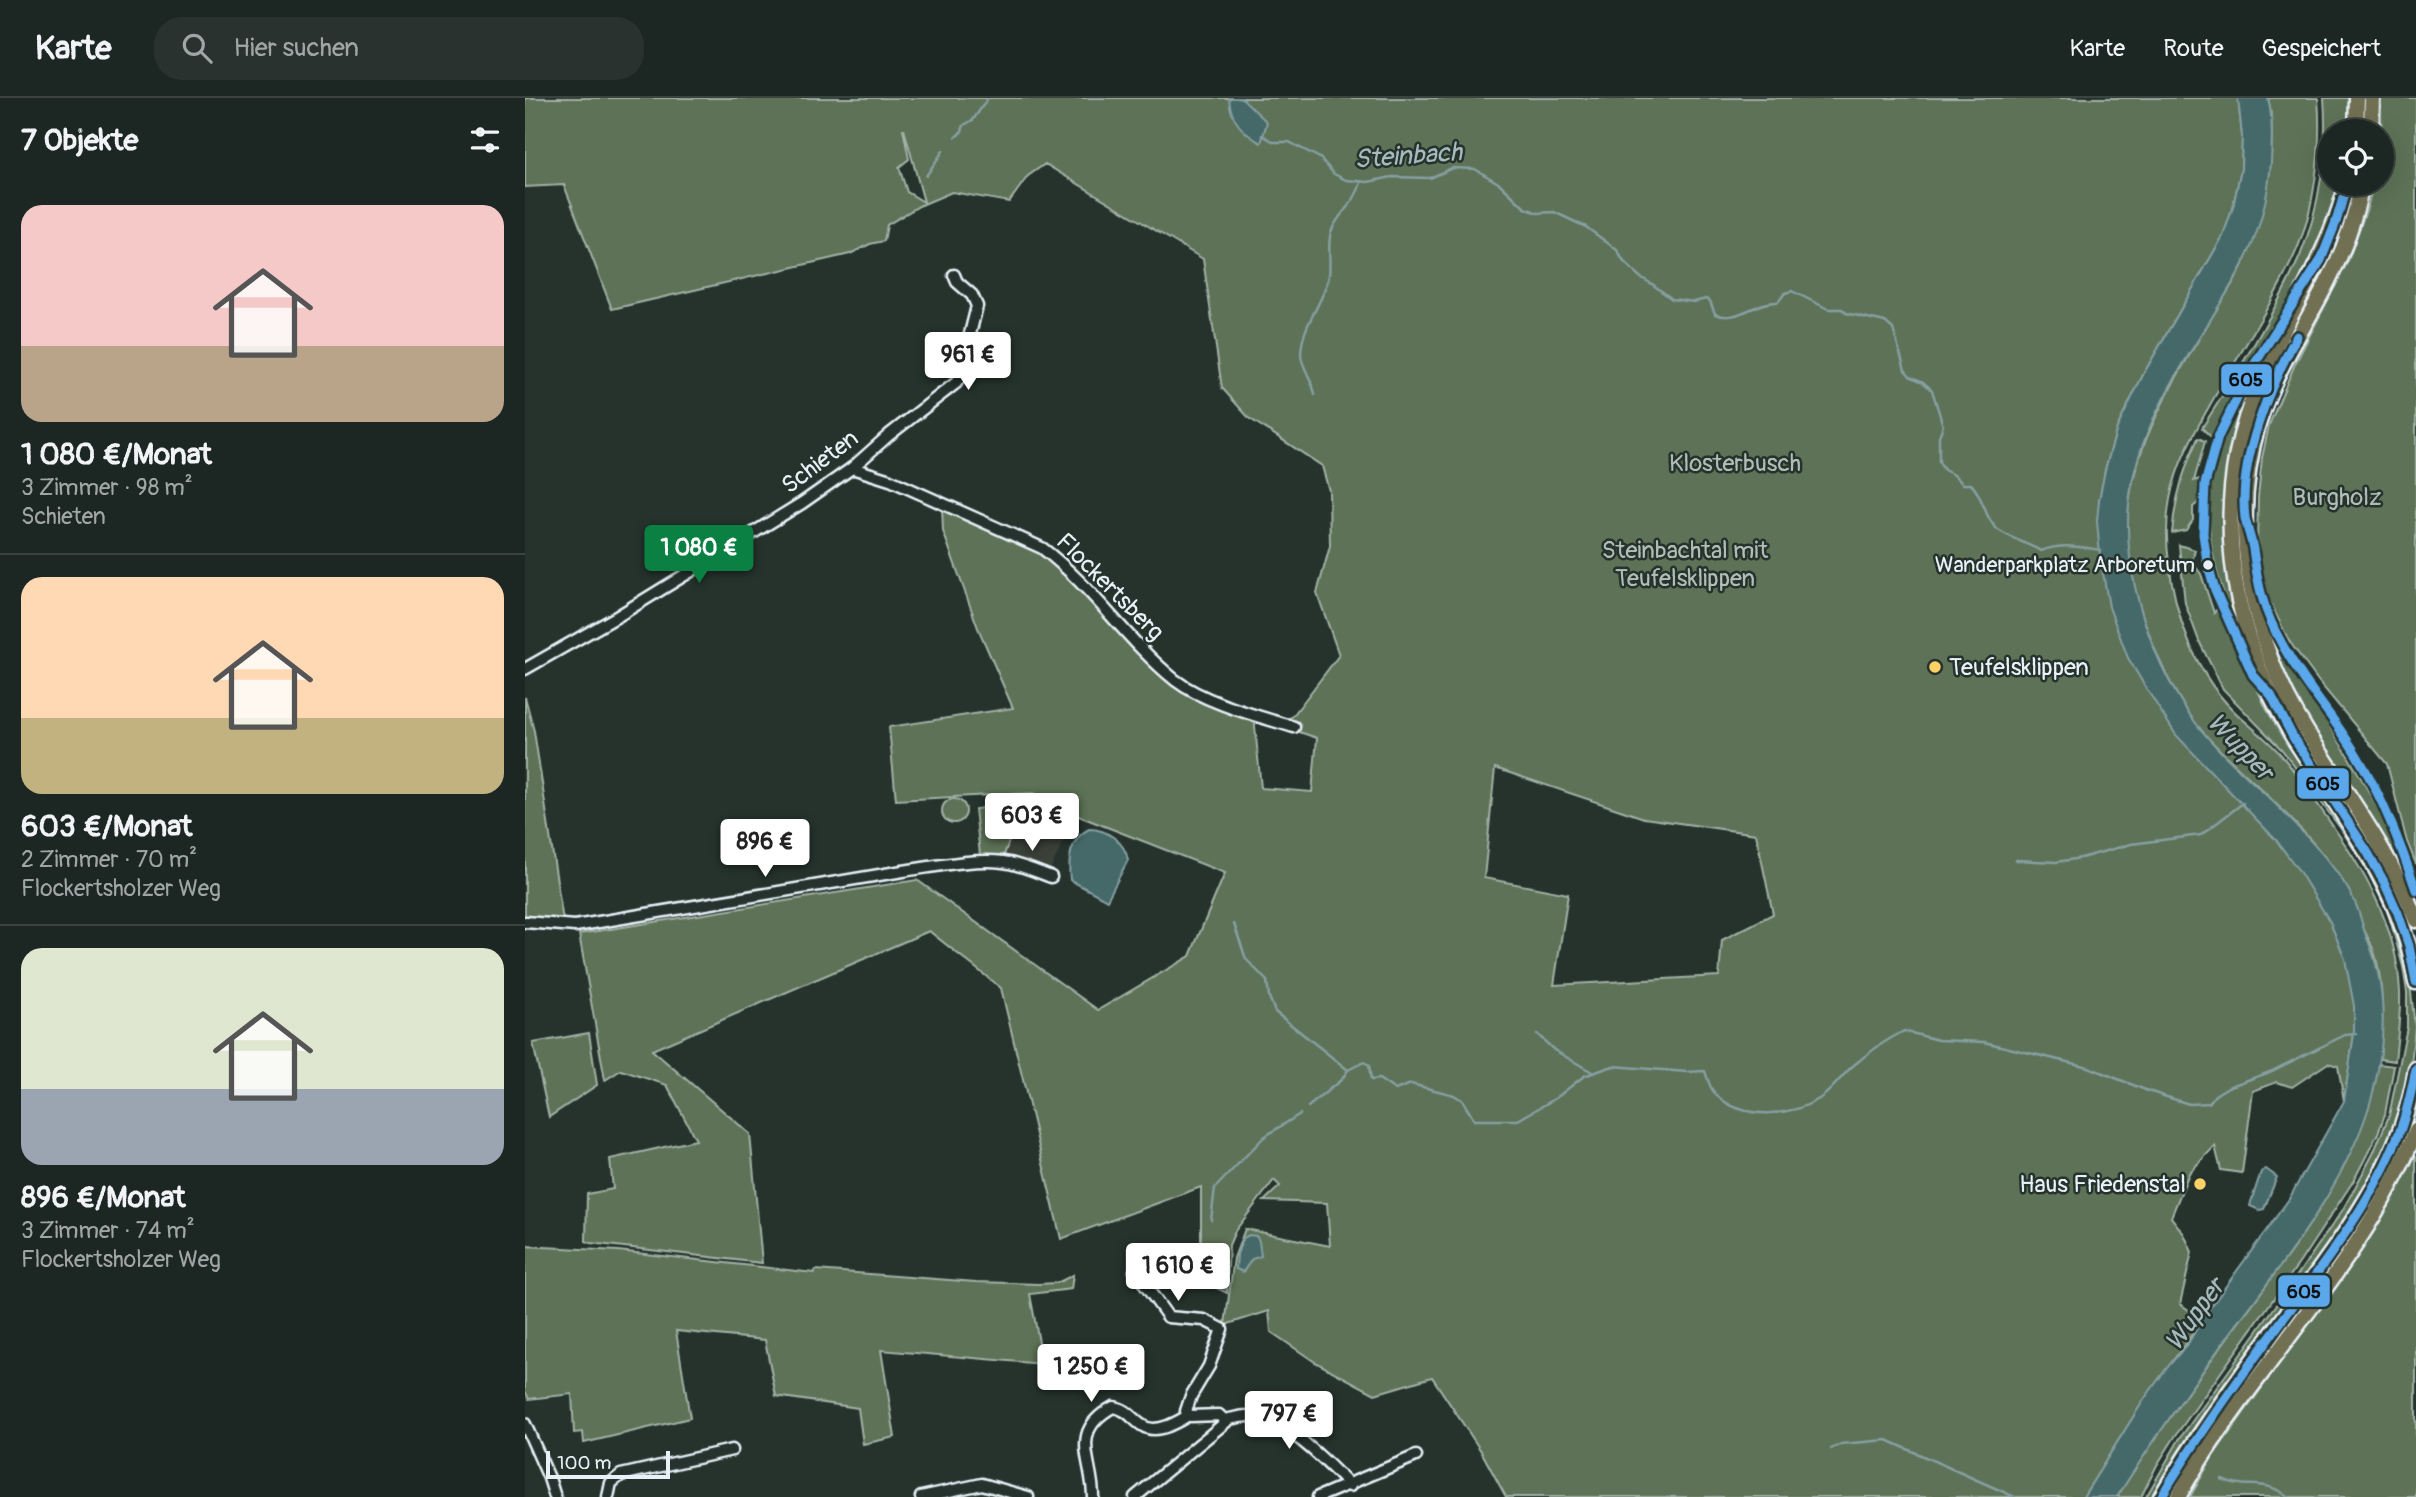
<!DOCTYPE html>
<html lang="de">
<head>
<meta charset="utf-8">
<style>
  body { margin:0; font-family:Pangolin,sans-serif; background:#29322f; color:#f1f3f6; height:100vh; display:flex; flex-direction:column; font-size:26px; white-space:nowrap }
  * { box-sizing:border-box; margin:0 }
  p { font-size:23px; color:#a0a5a5 }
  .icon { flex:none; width:38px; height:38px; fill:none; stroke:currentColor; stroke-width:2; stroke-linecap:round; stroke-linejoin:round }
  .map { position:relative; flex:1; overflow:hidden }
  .side { display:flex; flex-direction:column; background:#1c2622; width:525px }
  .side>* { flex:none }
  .controls { position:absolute; left:1792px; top:21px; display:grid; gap:14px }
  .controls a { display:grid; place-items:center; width:77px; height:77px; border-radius:50%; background:#1c2622; box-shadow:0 7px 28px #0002,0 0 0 2px #3a4340; font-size:35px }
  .scale { position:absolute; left:21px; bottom:18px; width:124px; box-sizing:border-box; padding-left:7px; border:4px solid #e8f1f8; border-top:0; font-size:19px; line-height:24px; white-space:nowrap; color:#e8f1f8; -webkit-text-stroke:5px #26332d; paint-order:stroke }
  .price { position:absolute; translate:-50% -60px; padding:0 16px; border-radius:7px; background:#fff; color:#222; font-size:23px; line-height:46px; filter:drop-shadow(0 2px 4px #0008) }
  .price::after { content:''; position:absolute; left:50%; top:42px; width:21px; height:16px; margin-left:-10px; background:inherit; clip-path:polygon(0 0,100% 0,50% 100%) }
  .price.current { background:#0b8043; color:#fff }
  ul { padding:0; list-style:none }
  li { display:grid; align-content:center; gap:14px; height:371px; padding:0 21px }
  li+li { border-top:2px solid #3a4340 }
  li span { display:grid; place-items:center; height:217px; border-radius:21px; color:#555 }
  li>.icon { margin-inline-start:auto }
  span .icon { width:126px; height:126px; fill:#fffc; stroke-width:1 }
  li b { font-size:30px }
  h2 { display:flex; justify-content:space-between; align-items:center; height:84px; padding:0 21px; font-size:30px }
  header { display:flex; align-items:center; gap:42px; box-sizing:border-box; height:98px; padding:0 35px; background:#1c2622; border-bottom:2px solid #3a4340 }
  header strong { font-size:33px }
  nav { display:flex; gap:38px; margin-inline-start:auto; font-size:24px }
  .search { width:490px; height:63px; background:#29322f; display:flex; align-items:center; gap:18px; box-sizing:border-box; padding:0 24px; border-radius:28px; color:#a0a5a5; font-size:26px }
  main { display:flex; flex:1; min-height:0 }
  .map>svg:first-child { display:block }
  .built { fill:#3a4138 }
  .green { fill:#5d7256; stroke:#a2b2a7; stroke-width:2; fill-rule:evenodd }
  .water { fill:#456969; stroke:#869fa2; stroke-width:2 }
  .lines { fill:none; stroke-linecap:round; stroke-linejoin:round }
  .stream { stroke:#869fa2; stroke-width:2.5 }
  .minor-casing { stroke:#e8f1f8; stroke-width:15 }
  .highway-casing { stroke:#e8f1f8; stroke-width:19 }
  .minor { stroke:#26332d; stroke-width:10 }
  .highway { stroke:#726f52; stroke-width:14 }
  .bus-1-casing { stroke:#26332d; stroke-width:14 }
  .bus-1 { stroke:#5aa8eb; stroke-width:9 }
  .bus-dot { fill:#e8f1f8; stroke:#26332d; stroke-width:2.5 }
  .poi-dot { fill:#ffd166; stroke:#26332d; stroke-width:2.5 }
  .labels { text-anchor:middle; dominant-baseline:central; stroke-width:5; stroke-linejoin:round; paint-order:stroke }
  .bus-label { font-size:22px; fill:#e8f1f8; stroke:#26332d; text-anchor:end }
  .street-label { font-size:24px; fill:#e8f1f8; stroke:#26332d }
  .park-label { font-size:24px; fill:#b0beb7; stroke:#26332d }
  .poi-label { font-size:24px; fill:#e8f1f8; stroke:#26332d; text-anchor:start }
  .water-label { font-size:26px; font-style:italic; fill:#a7bbbf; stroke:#26332d }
  .line-badge { stroke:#26332d; stroke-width:2.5 }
  .pale-badge-label { font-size:19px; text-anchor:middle; font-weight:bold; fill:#111 }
</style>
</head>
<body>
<header>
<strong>Karte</strong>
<div class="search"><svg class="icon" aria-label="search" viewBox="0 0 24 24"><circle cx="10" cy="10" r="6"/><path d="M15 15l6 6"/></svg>Hier suchen</div>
<nav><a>Karte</a><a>Route</a><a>Gespeichert</a></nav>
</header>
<main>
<section class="side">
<h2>7 Objekte<svg class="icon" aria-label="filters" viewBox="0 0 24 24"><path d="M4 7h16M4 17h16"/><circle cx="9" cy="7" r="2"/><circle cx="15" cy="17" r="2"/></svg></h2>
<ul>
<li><span style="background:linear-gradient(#f6c9c9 65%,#b9a48a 0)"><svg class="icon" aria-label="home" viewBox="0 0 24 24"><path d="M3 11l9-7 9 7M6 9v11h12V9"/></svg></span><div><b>1 080 €/Monat</b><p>3 Zimmer · 98 m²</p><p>Schieten</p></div></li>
<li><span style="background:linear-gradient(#ffd9b3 65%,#c2b280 0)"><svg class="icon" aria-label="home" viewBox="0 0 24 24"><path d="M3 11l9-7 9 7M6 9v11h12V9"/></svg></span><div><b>603 €/Monat</b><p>2 Zimmer · 70 m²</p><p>Flockertsholzer Weg</p></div></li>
<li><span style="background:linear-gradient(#dfe7d0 65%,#9aa5b1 0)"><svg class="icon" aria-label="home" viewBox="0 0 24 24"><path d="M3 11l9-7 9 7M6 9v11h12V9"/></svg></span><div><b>896 €/Monat</b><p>3 Zimmer · 74 m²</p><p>Flockertsholzer Weg</p></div></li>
</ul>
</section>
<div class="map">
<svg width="1891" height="1399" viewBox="0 0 1891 1399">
  <rect width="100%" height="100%" fill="#26332d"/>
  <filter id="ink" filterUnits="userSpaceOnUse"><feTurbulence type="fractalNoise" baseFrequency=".0143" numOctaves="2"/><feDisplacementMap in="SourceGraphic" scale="14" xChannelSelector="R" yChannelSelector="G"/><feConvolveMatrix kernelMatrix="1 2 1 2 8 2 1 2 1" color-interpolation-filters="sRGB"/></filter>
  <g filter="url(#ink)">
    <polygon class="built" points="508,695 551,717 524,774 479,757 498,705"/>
    <g class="green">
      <path d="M0 0H1713L1717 38 1716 71 1708 109 1698 138 1619 275 1592 330 1580 372 1572 423 1626 575 1758 727 1832 867 1829 936 1819 1003 1813 968 1803 965 1767 989 1752 984 1728 993 1717 1075 1696 1072 1690 1048 1664 1075 1646 1119 1659 1136 1667 1154 1655 1206 1677 1221C1661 1248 1640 1271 1623 1297 1600 1330 1580 1365 1558 1399H981L956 1353 907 1279 850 1296 790 1264 746 1234 744 1213 700 1227 709 1160 720 1131 805 1148 802 1105 739 1103 755 1088 749 1082 710 1133 704 1147 702 1195 687 1188 676 1169V1089L536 1141 476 890 404 833 127 952 225 1036 237 1165 65 1145 61 1143 62 1096 88 1091 85 1061 171 1042 142 987 96 972 80 982 54 836 392 782 573 912 665 858 700 775 551 717 508 695 371 702 364 629 488 610 453 530 418 433 417 408 505 447 535 465 656 589 729 618 736 690 787 694 792 640 748 625 767 619 814 557 792 495 805 448 804 393 797 368 724 320 697 290 678 161 520 66 503 78 484 104 427 94 394 108 362 127 359 143 345 146 325 156 87 211 39 87 0 89ZM378 31H379L399 104 382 94 374 69 384 61ZM970 670 1119 720 1231 736 1248 816 1197 842 1194 878 1029 887 1043 796 959 780Z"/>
      <path d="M1743 0H1793C1797 49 1790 113 1769 158 1747 206 1717 252 1690 298 1672 330 1652 363 1645 401 1641 422 1641 443 1644 465 1650 517 1669 572 1706 610 1722 627 1742 640 1757 658 1772 676 1785 695 1798 714 1837 769 1872 825 1875 894 1876 917 1872 940 1870 963L1855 961C1858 927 1860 875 1845 844 1840 833 1834 822 1828 810 1823 799 1819 786 1812 776 1793 747 1765 720 1741 696 1718 673 1692 652 1672 627 1637 581 1610 510 1603 453 1594 366 1645 290 1687 219 1697 202 1709 185 1717 168 1733 133 1744 97 1746 59 1747 39 1748 19 1743 0Z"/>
      <path d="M1799 0H1827L1826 33H1804V86H1814C1805 113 1797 140 1785 166 1756 226 1715 279 1687 340L1677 330C1711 276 1750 216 1775 158 1795 110 1803 51 1799 0Z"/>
      <polygon points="1856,0 1891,0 1891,766 1882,744 1862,666 1794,584 1764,543 1739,492 1732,449 1733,399 1737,360 1744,327 1770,266 1823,163 1843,107 1848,86 1857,86"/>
      <path d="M1734 264 1715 318 1707 502 1719 547 1699 505 1701 501C1677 439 1679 386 1703 324V319Z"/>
      <path d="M1673 340 1680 343 1669 383 1677 380 1674 404 1668 409V422L1661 432 1647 435C1650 401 1658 371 1673 340Z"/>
      <polygon points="1654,447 1670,452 1667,464 1676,476 1689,515 1694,508 1741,610 1763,648 1822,729 1867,812 1883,868 1890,929 1885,976 1873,1022 1840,1089 1787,1172 1630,1399 1621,1399 1655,1340 1755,1202 1817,1113 1833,1084 1848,1056 1864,1018 1882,929 1882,894 1878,869 1863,814 1841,770 1816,731 1758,653 1698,591 1674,543 1660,505"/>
      <path d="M1738 510C1783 607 1856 690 1888 793 1878 784 1858 740 1849 724 1807 656 1750 592 1738 510Z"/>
      <polygon points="0,599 9,633 38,823 0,820"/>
      <circle cx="429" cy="713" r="12"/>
      <polygon points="498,705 479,757 455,757 450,711"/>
      <polygon points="64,935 72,987 24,1019 8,945"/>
      <path d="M1854 966 1869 968 1860 1016 1853 1035 1829 1082 1775 1164 1651 1337 1632 1367 1616 1399H1592C1630 1339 1671 1282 1714 1224 1777 1138 1831 1074 1854 966Z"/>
      <polygon points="1891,1057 1891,1399 1665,1399 1688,1358 1849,1133"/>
      <polygon points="0,1148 93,1153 289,1175 291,1172 451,1184 513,1186 532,1185 548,1177 546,1191 505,1196 518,1266 356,1252 370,1339 338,1346 333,1310 251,1298 240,1242 151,1233 165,1320 59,1345 58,1334 49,1335 47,1296 4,1301 0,1293"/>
    </g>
    <g class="water">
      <path d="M704 0H717L742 24 736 45C718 35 705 22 704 0Z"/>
      <path d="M1713 0H1743C1748 21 1747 42 1746 64 1743 101 1734 137 1716 170 1673 250 1604 328 1603 423 1602 490 1630 570 1670 624 1697 660 1735 688 1765 721 1788 745 1814 772 1829 802 1835 814 1837 828 1842 840 1868 900 1859 974 1835 1034 1806 1104 1760 1162 1715 1222 1672 1280 1631 1338 1592 1399H1558L1620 1300 1641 1271 1664 1244 1677 1221 1764 1101 1819 1003 1829 936V908L1820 861 1805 824 1774 773 1751 742 1651 637 1621 590 1603 560 1584 509 1575 458 1572 423 1574 402 1580 372 1592 330 1619 275 1698 138 1708 109 1716 71 1717 38Z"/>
      <path d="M564 731C582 731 600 744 603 762L582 802 545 782C543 763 544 741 564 731Z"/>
      <polygon points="1741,1071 1752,1079 1739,1111 1734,1112 1725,1108 1726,1104 1736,1074"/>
      <polygon points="724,1137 731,1138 734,1143 736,1158 727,1161 718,1174 711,1171 712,1156 718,1140"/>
    </g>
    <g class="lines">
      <g class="stream">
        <path d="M737 37 749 44H764L795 60 809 76 821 82 843 84 867 79 905 80 927 70 950 71 975 86 1000 110 1013 115 1029 114 1061 129 1092 152 1099 164 1115 179 1127 186 1147 201 1169 204 1181 201 1185 203 1190 216C1213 225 1230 203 1253 204L1260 195 1267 193 1303 211H1317L1321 215 1360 224 1368 231 1380 272 1385 278 1398 284 1407 292 1412 308 1418 328 1414 338V364L1419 372 1429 377 1438 386H1446C1459 399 1458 417 1471 430 1477 437 1506 447 1516 453 1536 445 1555 449 1576 452"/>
        <polyline points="431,39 437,33 439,27 448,22 463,0"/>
        <polyline points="401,78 418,53"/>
        <path d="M790 297C788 282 777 270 776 257 776 226 799 206 804 177 806 163 802 147 806 134 814 113 830 107 836 84"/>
        <polyline points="1491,762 1531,764 1556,760 1606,746 1676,737 1718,705"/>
        <path d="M709 826 721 861 742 883 744 899 750 914 823 972 839 964 844 967 846 982 854 981 870 992 886 986 929 997 937 1002 949 1022H993L1031 1000 1059 978 1088 968 1162 974 1180 973C1182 980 1185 991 1191 997 1218 1022 1264 1019 1294 1001 1307 993 1317 977 1329 967 1344 954 1361 942 1379 933L1413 942 1459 944 1563 969 1623 993 1664 1006 1684 1005 1690 997 1703 989 1745 974 1820 937 1831 936"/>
        <polyline points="1012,936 1029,952 1067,974"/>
        <polyline points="783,1009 817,981 823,972"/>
        <polyline points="686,1122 690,1090 739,1039 775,1016"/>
        <polyline points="1306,1351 1316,1346 1362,1342 1490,1399"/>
        <path d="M1697 1381C1722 1393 1737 1379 1764 1399"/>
      </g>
      <g class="minor-casing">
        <g id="minor">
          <path d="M327 370 365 382 517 450C567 488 601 542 650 582 680 605 733 618 769 629"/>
          <polyline points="0,571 93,518 277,405 327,370 364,337 431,285 443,267 444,240 452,208 447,197 432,184 429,177"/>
          <path d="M0 824 50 828 378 773C407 769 449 760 478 764 495 766 510 773 526 779"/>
          <polyline points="610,1173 643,1219 679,1222 697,1231 684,1268 666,1298 661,1313 665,1318 694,1317 701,1324 610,1399"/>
          <path d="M700 1322C710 1320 722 1316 733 1319 762 1324 804 1366 825 1388"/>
          <polyline points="0,1326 24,1380 30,1399"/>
          <polyline points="83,1399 86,1385 96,1377 207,1352"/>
          <polyline points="396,1399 457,1386 503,1399"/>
          <path d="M568 1399C568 1361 543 1334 588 1309 612 1312 611 1340 643 1328 650 1325 657 1322 663 1317"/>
          <polyline points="793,1399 891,1358"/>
        </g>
      </g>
      <g class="highway-casing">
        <g id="highway">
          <polyline points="1831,33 1832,0"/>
          <polyline points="1846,33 1847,0"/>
          <path d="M1822 86C1797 181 1731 258 1712 355 1693 453 1717 555 1769 640 1817 719 1877 789 1891 884"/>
          <path d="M1837 86C1830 119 1820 151 1804 181 1780 229 1750 271 1734 323 1703 428 1725 543 1782 634 1821 696 1865 753 1891 822"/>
          <path d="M1636 1399C1674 1332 1721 1271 1766 1210 1819 1137 1878 1063 1891 971"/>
          <path d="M1653 1399C1724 1272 1838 1169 1891 1032"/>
        </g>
      </g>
      <use href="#minor" class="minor"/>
      <use href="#highway" class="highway"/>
      <g class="bus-1-casing">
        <g id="bus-1">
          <polyline points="1822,86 1811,124 1796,162 1727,270 1693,339 1680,386 1678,436 1682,463 1690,492 1728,577 1746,597 1768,639 1843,755 1859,784 1873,815 1884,848 1891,884"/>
          <path d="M1772 238C1745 287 1713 362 1720 420 1722 430 1726 440 1728 451 1733 488 1738 512 1757 546 1778 585 1808 618 1831 656 1857 698 1875 745 1891 792"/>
          <path d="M1636 1399C1670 1342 1708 1289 1747 1236 1793 1173 1844 1111 1873 1038 1882 1016 1886 994 1891 971"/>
        </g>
      </g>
      <use href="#bus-1" class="bus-1"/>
    </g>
  </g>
  <circle class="bus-dot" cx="1683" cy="467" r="6"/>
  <g class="poi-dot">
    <circle cx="1410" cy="569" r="7"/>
    <circle cx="1675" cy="1086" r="7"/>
  </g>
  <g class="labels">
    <g class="bus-label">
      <text x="1670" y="467">Wanderparkplatz Arboretum</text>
    </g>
    <g class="street-label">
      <text transform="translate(295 364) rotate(-37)">Schieten</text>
      <text transform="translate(585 489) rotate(45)">Flockertsberg</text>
    </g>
    <g class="park-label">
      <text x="1210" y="365">Klosterbusch</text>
      <text x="1812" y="399">Burgholz</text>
      <text x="1160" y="452">Steinbachtal mit<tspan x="1160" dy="28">Teufelsklippen</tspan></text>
    </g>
    <g class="poi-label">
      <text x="1424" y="569">Teufelsklippen</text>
      <text x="1661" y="1086" text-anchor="end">Haus Friedenstal</text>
    </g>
    <g class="water-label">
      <text transform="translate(883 58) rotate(-4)">Steinbach</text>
      <text transform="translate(1715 649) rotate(46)">Wupper</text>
      <text transform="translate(1670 1217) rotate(-54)">Wupper</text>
    </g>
  </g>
  <g class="line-badge">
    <rect x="1695" y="265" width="53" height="33" rx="7" fill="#5aa8eb"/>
    <rect x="1771" y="669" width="54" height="33" rx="7" fill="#5aa8eb"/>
    <rect x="1752" y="1176" width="54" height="34" rx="7" fill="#5aa8eb"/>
  </g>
  <g class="pale-badge-label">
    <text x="1721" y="288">605</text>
    <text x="1798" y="692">605</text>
    <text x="1779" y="1200">605</text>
  </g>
</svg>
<div class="controls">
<a><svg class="icon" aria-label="locate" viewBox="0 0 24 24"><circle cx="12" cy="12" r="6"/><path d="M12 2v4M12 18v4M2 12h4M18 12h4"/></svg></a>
</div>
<div class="scale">100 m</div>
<b class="price" style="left:443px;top:294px">961 €</b>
<b class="price current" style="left:174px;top:487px">1 080 €</b>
<b class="price" style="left:507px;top:755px">603 €</b>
<b class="price" style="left:240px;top:781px">896 €</b>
<b class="price" style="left:653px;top:1205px">1 610 €</b>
<b class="price" style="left:566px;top:1306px">1 250 €</b>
<b class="price" style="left:764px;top:1353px">797 €</b>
</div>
</main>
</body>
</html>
